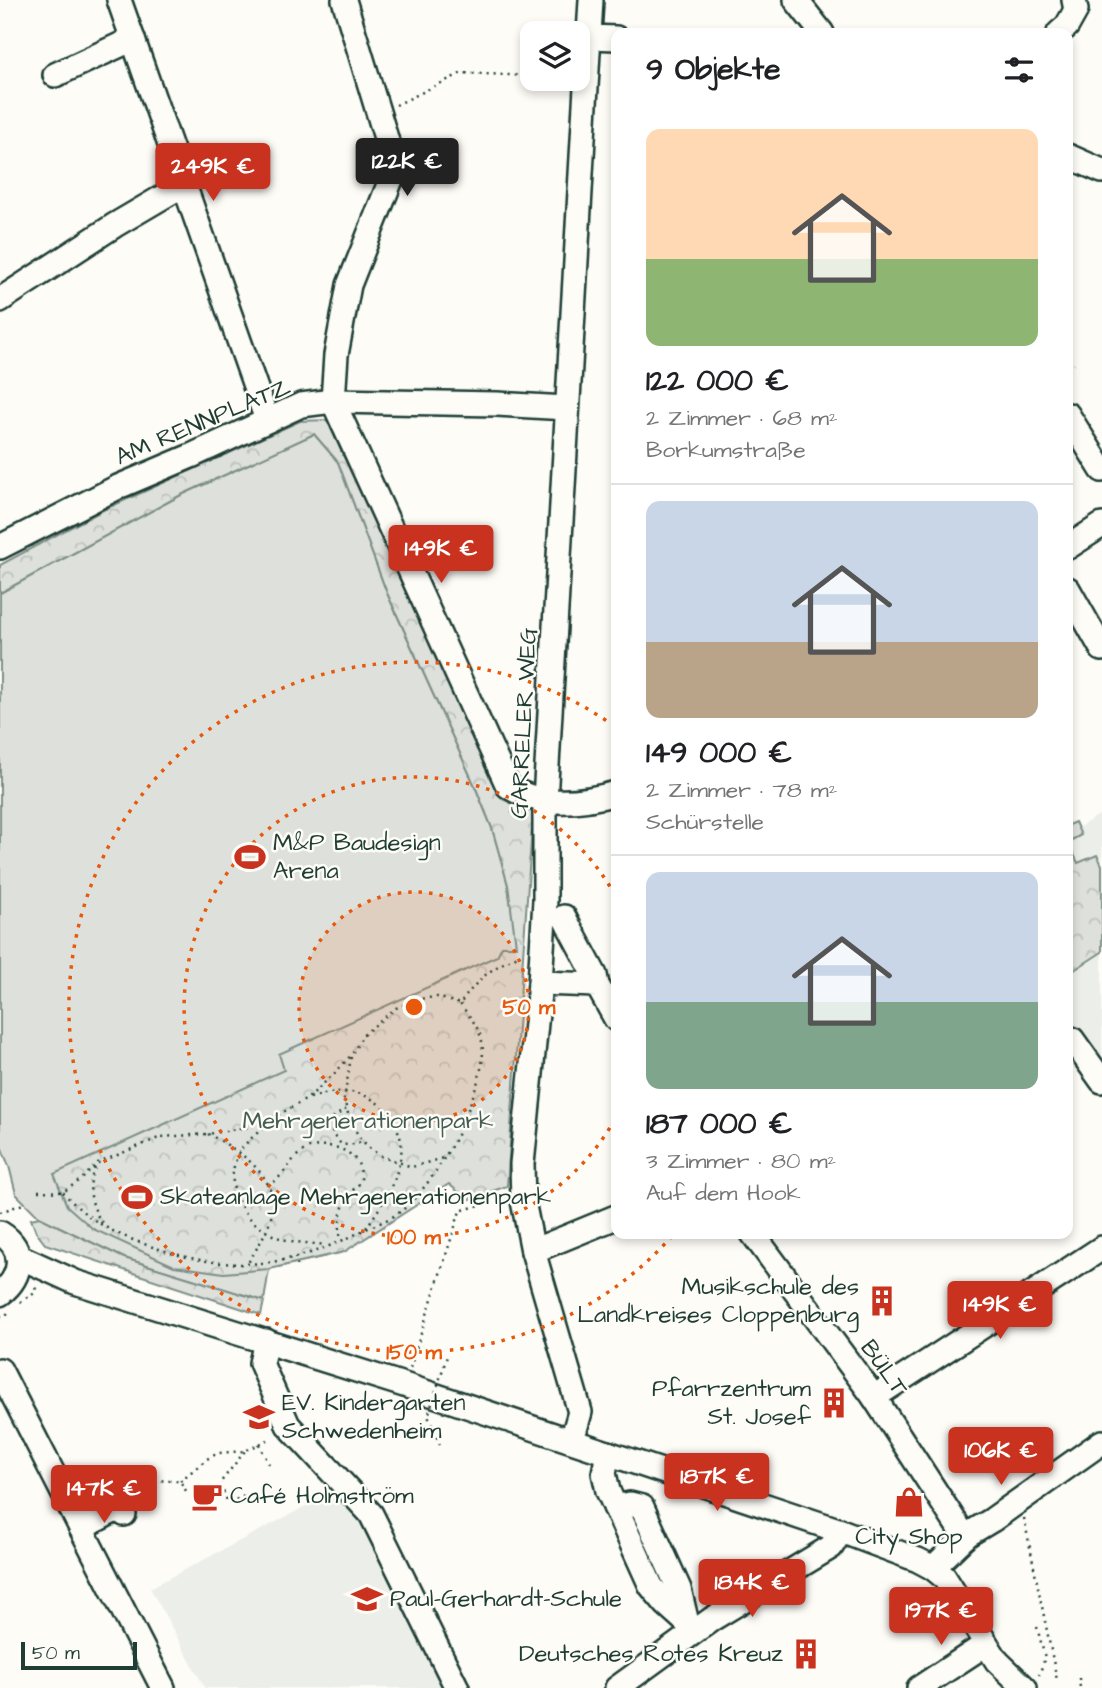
<!DOCTYPE html>
<html lang="de">
<head>
<meta charset="utf-8">
<style>
  body { margin:0; font-family:"Architects Daughter",sans-serif; background:#f6f6f6; color:#202124; height:100vh; display:flex; flex-direction:column; font-size:26px; white-space:nowrap }
  * { box-sizing:border-box; margin:0 }
  p { font-size:23px; color:#757577 }
  .icon { flex:none; width:38px; height:38px; fill:none; stroke:currentColor; stroke-width:2; stroke-linecap:round; stroke-linejoin:round }
  .map { position:relative; flex:1; overflow:hidden }
  .sheet { position:absolute; left:611px; top:28px; width:462px; height:1211px; display:flex; flex-direction:column; background:#fff; border-radius:14px; box-shadow:0 4px 10px #0003 }
  .sheet>* { flex:none }
  .fabs { position:absolute; left:520px; top:21px; display:grid; gap:14px }
  .fabs a { display:grid; place-items:center; width:70px; height:70px; border-radius:14px; background:#fff; box-shadow:0 4px 10px #0003; font-size:35px }
  .scale { position:absolute; left:21px; bottom:18px; width:116px; box-sizing:border-box; padding-left:7px; border:4px solid #1f3d34; border-top:0; font-size:19px; line-height:24px; white-space:nowrap; color:#1f3d34; -webkit-text-stroke:5px #fdfcf7; paint-order:stroke }
  .price { position:absolute; translate:-50% -60px; padding:0 16px; border-radius:7px; background:#c8321e; color:#fff; font-size:23px; line-height:46px; filter:drop-shadow(0 2px 4px #0008) }
  .price::after { content:''; position:absolute; left:50%; top:42px; width:21px; height:16px; margin-left:-10px; background:inherit; clip-path:polygon(0 0,100% 0,50% 100%) }
  .price.active { background:#222; color:#fff }
  ul { padding:0; list-style:none }
  li { display:grid; align-content:center; gap:14px; height:371px; padding:0 35px }
  li+li { border-top:2px solid #e0e0e0 }
  li span { display:grid; place-items:center; height:217px; border-radius:14px; color:#555 }
  li>.icon { margin-inline-start:auto }
  span .icon { width:126px; height:126px; fill:#fffc; stroke-width:1 }
  li b { font-size:30px }
  h2 { display:flex; justify-content:space-between; align-items:center; height:84px; padding:0 35px; font-size:30px }
  .map>svg:first-child { display:block }
  .built { fill:#eceee9 }
  .grass { fill:#dde0db; stroke:#7e8e88; stroke-width:2 }
  .forest { fill:url(#forest-crowns); stroke:#7e8e88; stroke-width:2 }
  .lines { fill:none; stroke-linecap:round; stroke-linejoin:round }
  .minor-casing { stroke:#1f3d34; stroke-width:28 }
  .path { stroke:#1f3d34; stroke-width:2.5; stroke-dasharray:2 5; stroke-linecap:butt }
  .minor { stroke:#fdfcf7; stroke-width:23 }
  .path-bridge { stroke:#1f3d34; stroke-width:2.5; stroke-dasharray:2 5; stroke-linecap:butt }
  .ring { fill:none; stroke:#e8590c; stroke-width:3.5; stroke-dasharray:3.5 7 }
  .labels { text-anchor:middle; dominant-baseline:central; stroke-width:5; stroke-linejoin:round; paint-order:stroke }
  .street-label { font-size:24px; fill:#1f3d34; stroke:#fdfcf7 }
  .poi-label { font-size:24px; fill:#1f3d34; stroke:#fdfcf7; text-anchor:start }
  .park-label { font-size:24px; fill:#455e55; stroke:#fdfcf7 }
  .centre { fill:#e8590c; stroke:#fdfcf7; stroke-width:3.5 }
  .ring-label { font-size:21px; text-anchor:middle; font-weight:bold; fill:#e8590c; stroke:#fdfcf7; stroke-width:5; stroke-linejoin:round; paint-order:stroke }
</style>
</head>
<body>
<div class="map">
<svg width="1102" height="1688" viewBox="0 0 1102 1688">
  <defs>
    <pattern id="forest-crowns" width="20" height="18" patternUnits="userSpaceOnUse" patternTransform="scale(1.75)"><rect width="20" height="18" fill="#dde0db"/><path d="M2 6a3 3 0 1 1 6 0M12 15a3 3 0 1 1 6 0" fill="none" stroke="#bdc1bd"/></pattern>
  </defs>
  <rect width="100%" height="100%" fill="#fdfcf7"/>
  <filter id="ink" filterUnits="userSpaceOnUse"><feTurbulence type="fractalNoise" baseFrequency=".0143" numOctaves="2"/><feDisplacementMap in="SourceGraphic" scale="14" xChannelSelector="R" yChannelSelector="G"/><feConvolveMatrix kernelMatrix="1 2 1 2 8 2 1 2 1" color-interpolation-filters="sRGB"/></filter>
  <g filter="url(#ink)">
    <g class="built">
      <polygon points="1102,813 1102,1067 1068,1020 1068,825 1075,822 1078,828"/>
      <polygon points="339,1489 364,1515 451,1688 205,1688 150,1588"/>
    </g>
    <polygon class="grass" points="314,434 338,462 387,593 475,786 492,828 508,885 517,946 497,956 344,1252 269,1269 264,1301 124,1258 39,1217 16,1194 9,1166 0,1144 0,593 179,496"/>
    <g class="forest">
      <polygon points="327,420 502,799 533,812 507,1186 467,1200 449,1184 344,1252 269,1269 224,1273 174,1266 93,1229 67,1206 54,1174 284,1070 279,1054 497,956 502,946 516,946 508,885 492,828 475,786 387,593 338,462 314,434 179,496 0,593 0,565 101,511 300,421"/>
      <polygon points="1075,822 1081,835 1068,842 1078,863 1097,855 1102,865 1102,952 1068,974 1068,825"/>
      <polygon points="39,1217 124,1258 264,1301 261,1315 45,1244 36,1232 31,1219"/>
    </g>
    <g class="lines">
      <g class="minor-casing">
        <g id="minor">
          <polyline points="119,0 267,420"/>
          <path d="M344 0 393 161 392 177 349 285 336 355 333 401 508 786C539 807 581 803 616 793"/>
          <polyline points="796,0 822,33"/>
          <polyline points="1059,33 1067,26 1076,10 1074,0"/>
          <polyline points="589,37 616,38"/>
          <polyline points="55,75 133,39"/>
          <polyline points="1068,156 1102,171"/>
          <polyline points="0,300 115,225 183,185"/>
          <polyline points="1068,415 1102,470"/>
          <polyline points="0,547 118,487 191,456 301,405 333,401 497,404 567,408"/>
          <polyline points="1068,547 1102,525"/>
          <polyline points="1068,589 1102,649"/>
          <polyline points="564,917 595,975 597,985"/>
          <polyline points="540,983 597,985 616,1019"/>
          <polyline points="1072,1039 1102,1081"/>
          <path d="M0 1233C27 1249 22 1277 0 1294"/>
          <polyline points="753,1234 874,1397 965,1537"/>
          <polyline points="533,1251 616,1217"/>
          <polyline points="18,1256 75,1282 404,1385 841,1531 918,1560 933,1568 944,1577 997,1661 1025,1688"/>
          <polyline points="266,1341 261,1363 288,1425 371,1514 457,1688"/>
          <polyline points="0,1370 163,1688"/>
          <polyline points="874,1397 1102,1248"/>
          <polyline points="572,1440 580,1412 533,1251 523,1201 522,1164 540,983 545,900 545,800 591,0"/>
          <polyline points="608,1453 604,1473 608,1491 651,1586 666,1604 695,1630"/>
          <polyline points="615,1507 630,1504 642,1507 679,1589 687,1623"/>
          <polyline points="81,1528 121,1507 124,1514"/>
          <polyline points="933,1568 967,1535 992,1520 1102,1442"/>
          <polyline points="617,1688 712,1619 831,1547 841,1531"/>
          <polyline points="919,1688 986,1644"/>
        </g>
      </g>
      <g class="path">
        <polyline points="396,105 462,73 532,76"/>
        <polyline points="1068,368 1074,364"/>
        <polyline points="351,1057 344,1100 350,1120 358,1135 368,1147 379,1155 412,1167 443,1158"/>
        <path d="M310 1098C345 1087 370 1088 392 1119 399 1131 403 1141 401 1155 396 1184 382 1205 366 1228"/>
        <polyline points="346,1109 334,1117 332,1134 342,1145 356,1144 363,1141"/>
        <path d="M274 1119C263 1129 246 1140 239 1153 221 1187 244 1223 277 1237 292 1243 310 1243 325 1245"/>
        <path d="M208 1134C240 1151 284 1178 270 1221 264 1237 255 1252 246 1266"/>
        <path d="M95 1168C86 1187 91 1206 102 1223"/>
        <path d="M267 1185C286 1178 289 1157 307 1149 327 1140 361 1150 361 1176 362 1183 357 1186 353 1190 340 1206 338 1221 341 1241"/>
        <path d="M38 1191 63 1192 82 1179 98 1163 161 1137 208 1134 248 1127 276 1116 307 1099 336 1072 352 1054 363 1035 396 1008 418 999 437 997 460 1004C477 980 490 968 518 956"/>
        <path d="M63 1192C86 1219 114 1234 147 1245 227 1274 286 1270 362 1231 374 1225 389 1220 400 1212 428 1190 457 1141 469 1107 477 1085 490 1053 478 1030 474 1021 466 1012 460 1004"/>
        <polyline points="0,1212 26,1203"/>
        <polyline points="295,1257 298,1267"/>
        <polyline points="20,1302 35,1293 36,1286"/>
        <polyline points="0,1316 5,1316 10,1311"/>
        <polyline points="410,1368 460,1211 503,1198"/>
        <polyline points="259,1444 269,1464"/>
        <polyline points="180,1481 207,1459 218,1453 245,1451 272,1438"/>
        <polyline points="136,1495 143,1480 180,1481 188,1494"/>
        <polyline points="244,1496 228,1503 220,1483 245,1451"/>
        <polyline points="1024,1518 1057,1680"/>
        <polyline points="1037,1627 1045,1658 1039,1675"/>
        <polyline points="1079,1678 1080,1688"/>
      </g>
      <use href="#minor" class="minor"/>
      <polyline class="path-bridge" points="440,1445 428,1416 448,1353"/>
    </g>
  </g>
  <circle cx="414" cy="1007" r="115" fill="#e8590c" fill-opacity=".12"/>
  <g class="ring">
    <circle cx="414" cy="1007" r="115"/>
    <path d="M615 1119A230 230 0 1 1 615 895"/>
    <path d="M672 1236A345 345 0 1 1 614 726"/>
  </g>
  <defs>
    <g id="stadium-bare" transform="scale(2.415)"><path d="M0-5a6.5 5 0 1 0 0 10a6.5 5 0 1 0 0-10ZM-3.5-1.8h7v3.6h-7Z" fill="#c8321e" stroke="#fdfcf7" stroke-width="2.5" paint-order="stroke"/></g>
    <g id="building-bare" transform="scale(2.415)"><path d="M-4-6H4V6H1V3H-1V6H-4ZM-2.5-4.3h1.7v1.8h-1.7ZM.8-4.3h1.7v1.8H.8ZM-2.5-1h1.7V.8h-1.7ZM.8-1h1.7V.8H.8Z" fill="#c8321e" stroke="#fdfcf7" stroke-width="2.5" paint-order="stroke"/></g>
    <g id="school-bare" transform="scale(2.415)"><path d="M0-5L7-2L0 1L-7-2ZM-4 1L0 2.5L4 1V4Q0 6-4 4Z" fill="#c8321e" stroke="#fdfcf7" stroke-width="2.5" paint-order="stroke"/></g>
    <g id="cafe-bare" transform="scale(2.415)"><path d="M-5.5-4.5H6V0H3Q3 3.5 0 3.5H-2.5Q-5.5 3.5-5.5 0ZM3-3.2v2h1.7v-2ZM-6 4.5H4V6H-6Z" fill="#c8321e" stroke="#fdfcf7" stroke-width="2.5" paint-order="stroke"/></g>
    <g id="shop-bare" transform="scale(2.415)"><path d="M-5-2.5h2.3a2.7 3.5 0 0 1 5.4 0H5L5.5 6h-11ZM-1.5-2.5h3a1.5 2.3 0 0 0-3 0Z" fill="#c8321e" stroke="#fdfcf7" stroke-width="2.5" paint-order="stroke"/></g>
  </defs>
  <g fill-rule="evenodd">
    <use href="#stadium-bare" x="250" y="857"/>
    <use href="#stadium-bare" x="137" y="1197"/>
    <use href="#building-bare" x="882" y="1301"/>
    <use href="#building-bare" x="834" y="1403"/>
    <use href="#school-bare" x="259" y="1417"/>
    <use href="#cafe-bare" x="207" y="1496"/>
    <use href="#shop-bare" x="909" y="1502"/>
    <use href="#school-bare" x="367" y="1599"/>
    <use href="#building-bare" x="806" y="1654"/>
  </g>
  <g class="labels">
    <g class="street-label">
      <text transform="translate(203 422) rotate(-23)">AM RENNPLATZ</text>
      <text transform="translate(524 723) rotate(-87)">GARRELER WEG</text>
      <text transform="translate(884 1368) rotate(54)">BÜLT</text>
    </g>
    <g class="poi-label">
      <text x="273" y="843">M&amp;P Baudesign<tspan x="273" dy="28">Arena</tspan></text>
      <text x="160" y="1197">Skateanlage Mehrgenerationenpark</text>
      <text x="859" y="1287" text-anchor="end">Musikschule des<tspan x="859" dy="28">Landkreises Cloppenburg</tspan></text>
      <text x="811" y="1389" text-anchor="end">Pfarrzentrum<tspan x="811" dy="28">St. Josef</tspan></text>
      <text x="282" y="1403">EV. Kindergarten<tspan x="282" dy="28">Schwedenheim</tspan></text>
      <text x="230" y="1496">Café Holmström</text>
      <text x="909" y="1537" text-anchor="middle">City Shop</text>
      <text x="390" y="1599">Paul-Gerhardt-Schule</text>
      <text x="783" y="1654" text-anchor="end">Deutsches Rotes Kreuz</text>
    </g>
    <g class="park-label">
      <text x="368" y="1121">Mehrgenerationenpark</text>
    </g>
  </g>
  <circle cx="414" cy="1007" r="10" class="centre"/>
  <g class="ring-label">
    <text x="529" y="1014">50 m</text>
    <text x="414" y="1244">100 m</text>
    <text x="414" y="1359">150 m</text>
  </g>
</svg>
<div class="fabs">
<a><svg class="icon" aria-label="layers" viewBox="0 0 24 24"><path d="M12 4l9 5-9 5-9-5zM3 14l9 5 9-5"/></svg></a>
</div>
<div class="scale">50 m</div>
<b class="price active" style="left:407px;top:198px">122K €</b>
<b class="price" style="left:213px;top:203px">249K €</b>
<b class="price" style="left:441px;top:585px">149K €</b>
<b class="price" style="left:1000px;top:1341px">149K €</b>
<b class="price" style="left:1001px;top:1487px">106K €</b>
<b class="price" style="left:717px;top:1513px">187K €</b>
<b class="price" style="left:104px;top:1525px">147K €</b>
<b class="price" style="left:752px;top:1619px">184K €</b>
<b class="price" style="left:941px;top:1647px">197K €</b>
<section class="sheet">
<h2>9 Objekte<svg class="icon" aria-label="filters" viewBox="0 0 24 24"><path d="M4 7h16M4 17h16"/><circle cx="9" cy="7" r="2"/><circle cx="15" cy="17" r="2"/></svg></h2>
<ul>
<li><span style="background:linear-gradient(#ffd9b3 60%,#8fb573 0)"><svg class="icon" aria-label="home" viewBox="0 0 24 24"><path d="M3 11l9-7 9 7M6 9v11h12V9"/></svg></span><div><b>122 000 €</b><p>2 Zimmer · 68 m²</p><p>Borkumstraße</p></div></li>
<li><span style="background:linear-gradient(#c9d6e8 65%,#b9a48a 0)"><svg class="icon" aria-label="home" viewBox="0 0 24 24"><path d="M3 11l9-7 9 7M6 9v11h12V9"/></svg></span><div><b>149 000 €</b><p>2 Zimmer · 78 m²</p><p>Schürstelle</p></div></li>
<li><span style="background:linear-gradient(#c9d6e8 60%,#7fa58c 0)"><svg class="icon" aria-label="home" viewBox="0 0 24 24"><path d="M3 11l9-7 9 7M6 9v11h12V9"/></svg></span><div><b>187 000 €</b><p>3 Zimmer · 80 m²</p><p>Auf dem Hook</p></div></li>
</ul>
</section>
</div>
</body>
</html>
